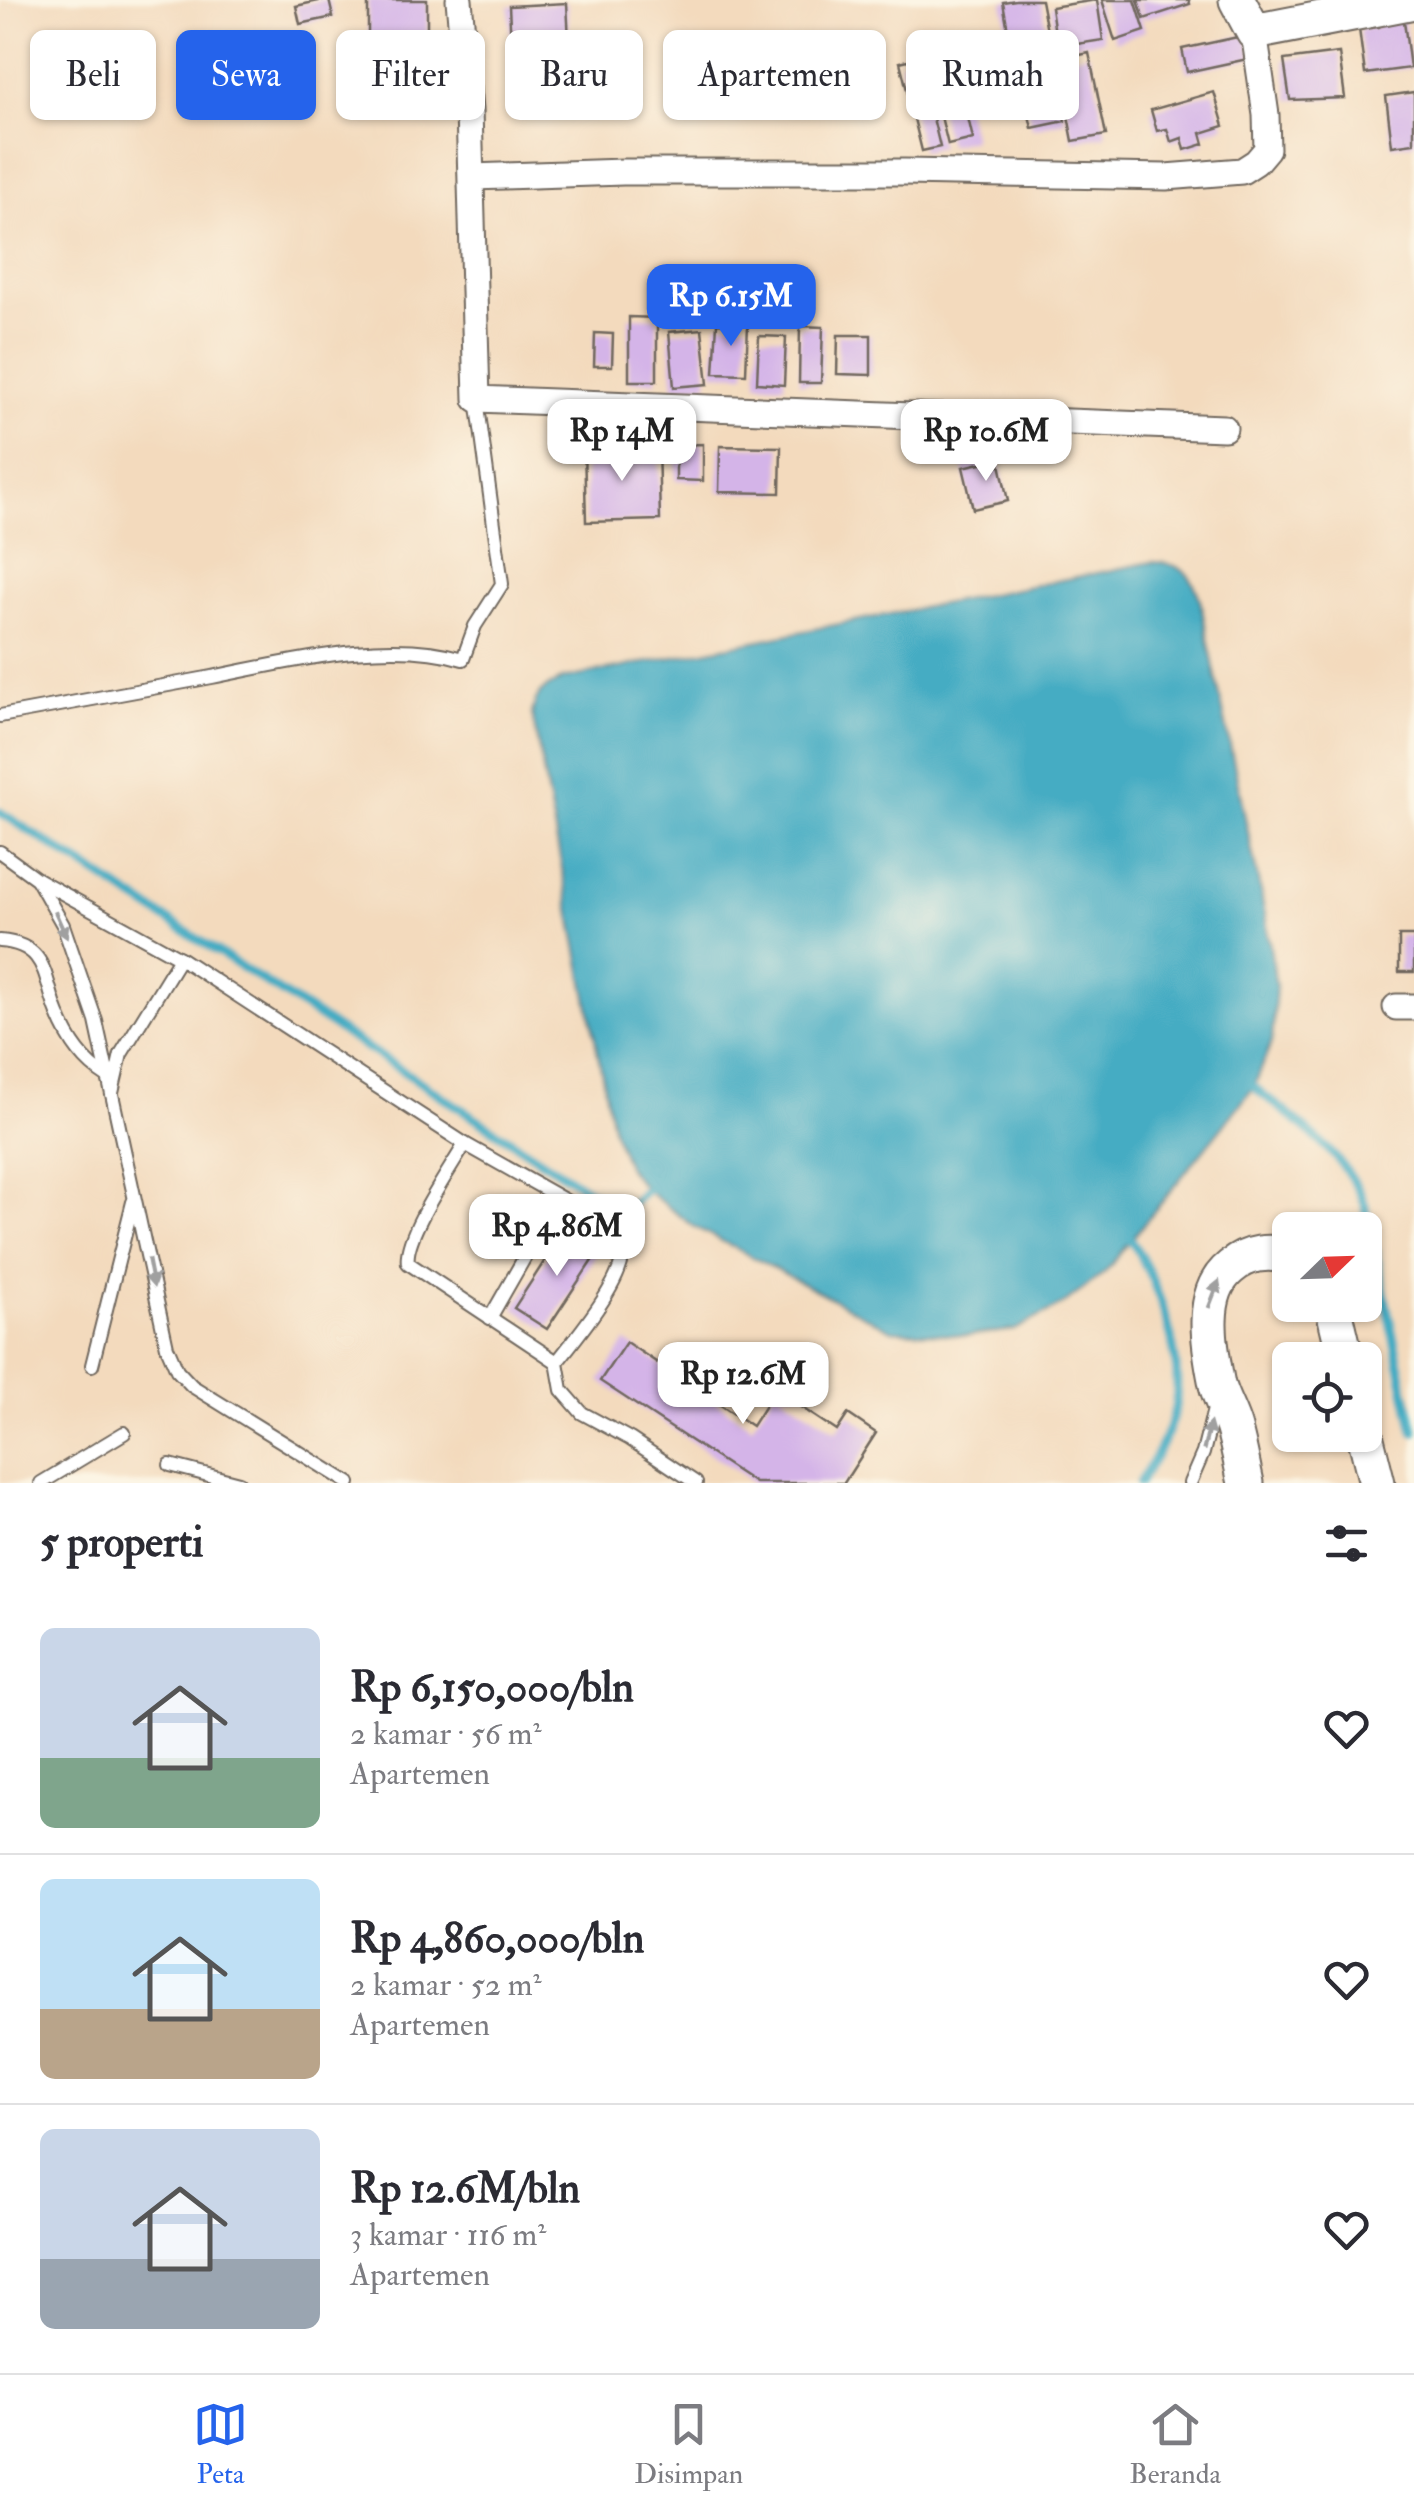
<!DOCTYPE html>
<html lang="id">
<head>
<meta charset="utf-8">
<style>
  body { margin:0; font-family:"IM FELL Double Pica",serif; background:#f2f2f3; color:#2b2b33; height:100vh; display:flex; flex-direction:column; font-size:38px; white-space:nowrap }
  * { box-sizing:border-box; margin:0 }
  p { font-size:32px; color:#7c7c81 }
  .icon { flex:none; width:55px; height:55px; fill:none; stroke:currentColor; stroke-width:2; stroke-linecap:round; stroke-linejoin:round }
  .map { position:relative; height:1483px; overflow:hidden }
  .sheet { display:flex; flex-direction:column; background:#fff; flex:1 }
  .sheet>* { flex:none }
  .top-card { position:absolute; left:30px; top:30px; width:1355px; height:90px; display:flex; gap:20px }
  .needle { width:65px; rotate:67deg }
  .tools { position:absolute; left:1272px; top:1212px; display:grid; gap:20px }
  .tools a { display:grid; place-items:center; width:110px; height:110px; border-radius:15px; background:#fff; box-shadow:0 2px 8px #0004; font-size:50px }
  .price { position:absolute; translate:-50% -85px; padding:0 22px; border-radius:20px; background:#fff; color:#222; font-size:32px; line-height:65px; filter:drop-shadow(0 2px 5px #0008) }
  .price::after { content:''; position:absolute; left:50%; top:60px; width:30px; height:22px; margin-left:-15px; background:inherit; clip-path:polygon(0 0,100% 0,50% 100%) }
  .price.active { background:#2563eb; color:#fff }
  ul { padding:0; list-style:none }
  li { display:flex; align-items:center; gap:30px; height:250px; padding:0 40px }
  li+li { border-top:2px solid #e1e1e2 }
  li span { display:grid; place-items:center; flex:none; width:280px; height:200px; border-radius:15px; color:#555 }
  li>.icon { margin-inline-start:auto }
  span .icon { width:120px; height:120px; fill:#fffc; stroke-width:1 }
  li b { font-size:42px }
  h2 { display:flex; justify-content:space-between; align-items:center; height:120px; padding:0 40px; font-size:42px }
  .chip { padding:0 35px; border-radius:15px; background:#fff; box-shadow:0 2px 8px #0004; font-size:35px; line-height:90px }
  .chip.active { background:#2563eb; color:#fff }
  .dock { display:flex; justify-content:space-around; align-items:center; height:140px; border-top:2px solid #e1e1e2; background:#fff; font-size:28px; color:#7c7c81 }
  .dock a { display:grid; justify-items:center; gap:5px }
  .dock .active { color:#2563eb }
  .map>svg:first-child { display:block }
  .water { fill:#44acc3; stroke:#386c77; stroke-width:2.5 }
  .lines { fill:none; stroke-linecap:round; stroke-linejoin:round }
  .stream { stroke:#44acc3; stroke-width:9 }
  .building { fill:#d4b4e8 }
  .lane-casing { stroke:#71685e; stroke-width:16 }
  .street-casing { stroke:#71685e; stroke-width:29 }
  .secondary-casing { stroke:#71685e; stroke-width:39 }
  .lane { stroke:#fff; stroke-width:12 }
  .street { stroke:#fff; stroke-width:25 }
  .secondary { stroke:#fff; stroke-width:35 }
  .oneway { fill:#a0a0a0 }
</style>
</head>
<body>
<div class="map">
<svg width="1414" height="1483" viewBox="0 0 1414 1483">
  <rect width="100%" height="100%" fill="#fcf5e5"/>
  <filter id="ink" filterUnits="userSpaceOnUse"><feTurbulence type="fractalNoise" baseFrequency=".01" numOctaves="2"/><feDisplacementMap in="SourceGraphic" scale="20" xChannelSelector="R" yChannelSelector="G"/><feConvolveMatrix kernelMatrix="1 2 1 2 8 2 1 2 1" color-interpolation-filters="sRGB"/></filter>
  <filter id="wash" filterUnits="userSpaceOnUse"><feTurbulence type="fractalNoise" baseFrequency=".0048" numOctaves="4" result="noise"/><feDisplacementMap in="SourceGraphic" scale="40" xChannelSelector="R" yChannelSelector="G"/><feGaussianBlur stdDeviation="2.25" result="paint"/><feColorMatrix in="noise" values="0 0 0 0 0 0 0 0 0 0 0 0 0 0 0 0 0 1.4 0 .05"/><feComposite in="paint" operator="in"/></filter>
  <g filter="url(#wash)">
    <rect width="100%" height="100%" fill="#f3dabd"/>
    <path class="water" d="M1152 562C1180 562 1193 574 1200 600L1265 914 1276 986 1272 1041 1254 1087 1105 1272 1064 1304 1014 1330 967 1336 892 1330 693 1226 646 1190 629 1170 613 1131 532 714C536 693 544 688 563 679Z"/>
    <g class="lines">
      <g class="stream">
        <polyline points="0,812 622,1212 646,1190"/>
        <path d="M1254 1087C1295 1121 1346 1153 1365 1205L1414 1432"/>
        <path d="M1131 1240C1159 1284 1186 1360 1174 1412 1168 1437 1153 1461 1139 1483"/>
      </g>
    </g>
    <g id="blocks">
      <g class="building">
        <polygon points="323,0 329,0 333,17 300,24 296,6"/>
        <rect x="368" y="0" width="59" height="48"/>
        <polygon points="1016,0 1041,0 1050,47 1012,53 1003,2"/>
        <polygon points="1097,0 1103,40 1057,47 1051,7"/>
        <polygon points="1102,0 1135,0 1145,31 1115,41"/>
        <polygon points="1138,0 1189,0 1190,4 1144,19"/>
        <polygon points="567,3 569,41 511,44 509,6"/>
        <polygon points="1403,13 1410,68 1365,74 1359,29 1379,27 1377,16"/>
        <polygon points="1247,35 1252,58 1187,72 1182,49"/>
        <polygon points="952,49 973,139 948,145 936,96 928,97 940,147 922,151 900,62"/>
        <polygon points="1051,50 1065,121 1032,128 1024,94 1019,95 1011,58"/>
        <polygon points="1089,53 1106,135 1073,141 1057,60"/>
        <polygon points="1339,53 1345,98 1290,100 1284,60"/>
        <polygon points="1214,92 1224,126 1201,133 1204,144 1185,150 1182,138 1171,142 1167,129 1157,131 1151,110"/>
        <polygon points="1414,92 1414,143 1392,146 1386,96"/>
        <polygon points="629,317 657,318 657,381 629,381"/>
        <polygon points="717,323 748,324 746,374 714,373"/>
        <polygon points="800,326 823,327 821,383 799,383"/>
        <polygon points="702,329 708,384 674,387 669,332"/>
        <polygon points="595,333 613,334 612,366 594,366"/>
        <polygon points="838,335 871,335 871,375 837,374"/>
        <polygon points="759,336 786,337 784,385 757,383"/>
        <polygon points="703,444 703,481 676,480 676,445"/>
        <polygon points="658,445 660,520 586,522 584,447"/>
        <polygon points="720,446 781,447 780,493 719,492"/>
        <polygon points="999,459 1008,501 973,509 963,467"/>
        <rect x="1399" y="936" width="15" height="36"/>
        <polygon points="566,1228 599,1250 547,1329 514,1308"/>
        <polygon points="626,1342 752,1426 775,1390 837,1431 848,1414 876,1433 844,1483 755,1483 600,1381"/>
        <polygon points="782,1365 806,1365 807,1393 782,1393"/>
      </g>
    </g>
  </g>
  <g filter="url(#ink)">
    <use href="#blocks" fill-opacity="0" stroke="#71685e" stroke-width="2.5"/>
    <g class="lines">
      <g class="lane-casing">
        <g id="lane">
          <path d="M0 716C71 703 141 690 212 677 289 662 387 636 463 659L475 626 502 584 477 399"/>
          <polyline points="0,852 37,879 63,925 96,1021 167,1347 177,1370 192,1386 349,1483"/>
          <path d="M37 879 180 958 465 1144 605 1223C612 1231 620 1238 622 1248 629 1275 574 1340 557 1362L562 1390 582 1413 630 1439 696 1483"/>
          <path d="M0 941C49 945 43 978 58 1014 68 1039 83 1062 106 1076"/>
          <polyline points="112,1093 121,1054 180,958"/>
          <path d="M465 1144C450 1170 403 1237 408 1263L557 1362"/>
          <polyline points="490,1318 558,1199"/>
          <polyline points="92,1365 133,1202"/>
          <polyline points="170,1465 239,1483"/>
          <polyline points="41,1483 124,1433"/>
          <polyline points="1190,1483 1203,1453 1215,1405"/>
        </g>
      </g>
      <g class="street-casing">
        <g id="street">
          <polyline points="459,0 469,110 477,399 1224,428"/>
          <polyline points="472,177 623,172 905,172 1166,177 1242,171 1256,162 1267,149 1266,115 1254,32"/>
          <polyline points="1396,1007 1414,1007"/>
        </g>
      </g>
      <g class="secondary-casing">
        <g id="secondary">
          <polyline points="1237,0 1254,32 1414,1"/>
          <polyline points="1333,1305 1346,1360"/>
          <polyline points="1365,1435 1377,1483"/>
          <path d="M1246 1483C1242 1465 1239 1447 1234 1429 1230 1414 1221 1400 1217 1385 1210 1349 1198 1293 1231 1267 1249 1252 1268 1251 1290 1256"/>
        </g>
      </g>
      <use href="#lane" class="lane"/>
      <use href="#street" class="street"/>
      <use href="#secondary" class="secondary"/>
    </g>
    <defs><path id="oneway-solid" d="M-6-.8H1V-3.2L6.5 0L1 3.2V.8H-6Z" transform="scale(2.5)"/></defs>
    <g class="oneway">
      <use href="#oneway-solid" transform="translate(61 925) rotate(66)"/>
      <use href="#oneway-solid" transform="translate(151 1273) rotate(79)"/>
      <use href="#oneway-solid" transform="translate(1214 1294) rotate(-69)"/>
      <use href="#oneway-solid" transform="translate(1207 1436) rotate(-76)"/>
    </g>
  </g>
</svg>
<div class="tools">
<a><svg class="needle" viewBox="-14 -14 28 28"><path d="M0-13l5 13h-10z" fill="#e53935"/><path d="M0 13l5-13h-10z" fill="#7c7c81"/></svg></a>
<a><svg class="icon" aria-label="locate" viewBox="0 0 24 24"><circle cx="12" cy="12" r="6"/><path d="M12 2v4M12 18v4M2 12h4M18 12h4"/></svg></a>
</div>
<b class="price active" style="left:731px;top:349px">Rp 6.15M</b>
<b class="price" style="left:622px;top:484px">Rp 14M</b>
<b class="price" style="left:986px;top:484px">Rp 10.6M</b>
<b class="price" style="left:557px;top:1279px">Rp 4.86M</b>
<b class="price" style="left:743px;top:1427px">Rp 12.6M</b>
<div class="top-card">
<a class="chip">Beli</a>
<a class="chip active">Sewa</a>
<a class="chip">Filter</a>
<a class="chip">Baru</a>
<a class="chip">Apartemen</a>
<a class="chip">Rumah</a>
</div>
</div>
<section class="sheet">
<h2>5 properti<svg class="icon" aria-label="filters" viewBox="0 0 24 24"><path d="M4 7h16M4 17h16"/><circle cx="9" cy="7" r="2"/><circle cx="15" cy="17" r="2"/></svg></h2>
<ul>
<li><span style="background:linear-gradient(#c9d6e8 65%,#7fa58c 0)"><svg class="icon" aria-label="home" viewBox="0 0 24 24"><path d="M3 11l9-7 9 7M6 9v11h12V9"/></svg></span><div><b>Rp 6,150,000/bln</b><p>2 kamar · 56 m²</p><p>Apartemen</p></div><svg class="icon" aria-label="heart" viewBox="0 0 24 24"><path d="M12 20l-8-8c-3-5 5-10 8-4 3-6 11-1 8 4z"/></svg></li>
<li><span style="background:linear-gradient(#bfe0f5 65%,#b9a48a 0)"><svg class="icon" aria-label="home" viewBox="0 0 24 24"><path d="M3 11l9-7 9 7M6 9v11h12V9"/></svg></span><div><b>Rp 4,860,000/bln</b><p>2 kamar · 52 m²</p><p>Apartemen</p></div><svg class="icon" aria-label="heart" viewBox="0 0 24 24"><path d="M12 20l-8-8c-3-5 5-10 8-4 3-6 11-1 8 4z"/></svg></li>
<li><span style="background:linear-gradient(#c9d6e8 65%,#9aa5b1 0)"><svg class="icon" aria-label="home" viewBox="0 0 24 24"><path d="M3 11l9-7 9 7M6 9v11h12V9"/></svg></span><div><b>Rp 12.6M/bln</b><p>3 kamar · 116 m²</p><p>Apartemen</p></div><svg class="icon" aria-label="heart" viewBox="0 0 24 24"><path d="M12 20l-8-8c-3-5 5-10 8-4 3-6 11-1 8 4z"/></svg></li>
</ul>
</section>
<nav class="dock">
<a class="active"><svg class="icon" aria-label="map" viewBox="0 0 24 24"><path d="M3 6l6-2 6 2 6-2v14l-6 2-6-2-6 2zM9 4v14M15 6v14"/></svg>Peta</a>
<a><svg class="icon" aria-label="saved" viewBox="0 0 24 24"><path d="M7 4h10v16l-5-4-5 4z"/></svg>Disimpan</a>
<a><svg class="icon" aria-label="home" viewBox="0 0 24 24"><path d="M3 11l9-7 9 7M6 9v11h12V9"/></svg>Beranda</a>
</nav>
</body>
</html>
